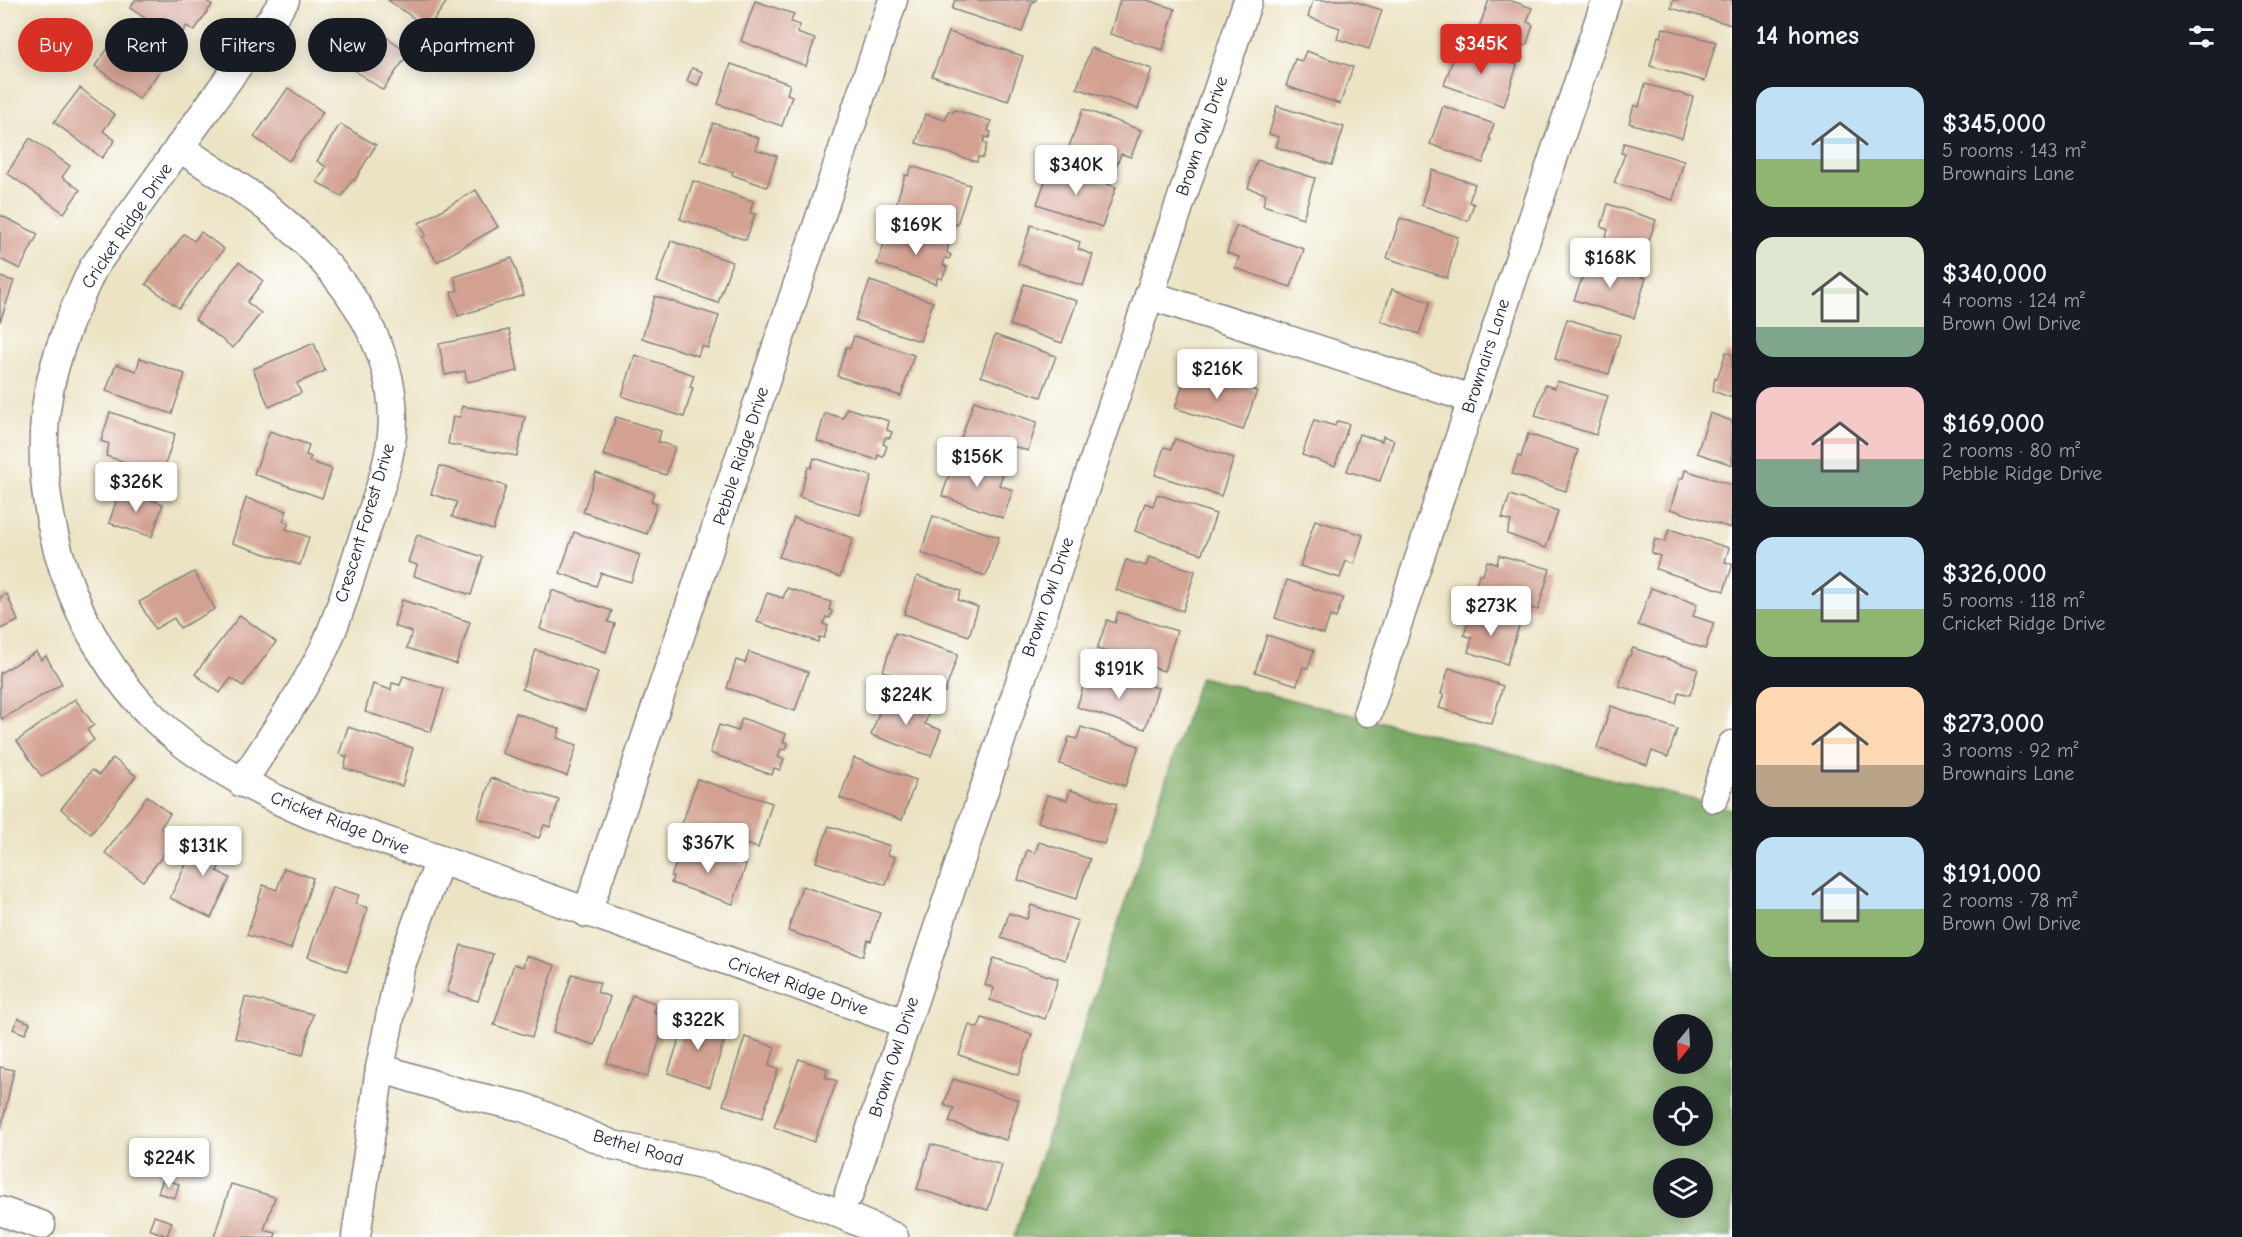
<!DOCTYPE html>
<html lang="en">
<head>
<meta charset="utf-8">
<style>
  body { margin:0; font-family:"Comic Neue",sans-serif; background:#20242c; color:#f1f3f6; height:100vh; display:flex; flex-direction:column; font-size:22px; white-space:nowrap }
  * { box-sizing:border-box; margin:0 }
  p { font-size:20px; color:#9ea1a6 }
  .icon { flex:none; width:33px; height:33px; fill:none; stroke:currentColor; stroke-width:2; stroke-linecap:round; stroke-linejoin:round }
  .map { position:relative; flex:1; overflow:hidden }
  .side { display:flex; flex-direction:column; background:#171b24; width:510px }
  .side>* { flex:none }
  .guide { position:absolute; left:18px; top:18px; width:570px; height:54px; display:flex; gap:12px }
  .needle { width:39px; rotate:198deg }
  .tools { position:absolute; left:1653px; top:1014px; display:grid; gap:12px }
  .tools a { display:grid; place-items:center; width:60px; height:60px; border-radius:50%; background:#171b24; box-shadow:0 3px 15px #0003; font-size:30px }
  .price { position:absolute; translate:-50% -51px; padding:0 14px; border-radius:6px; background:#fff; color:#222; font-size:20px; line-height:39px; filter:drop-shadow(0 2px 3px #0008) }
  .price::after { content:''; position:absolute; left:50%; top:36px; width:18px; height:14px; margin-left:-9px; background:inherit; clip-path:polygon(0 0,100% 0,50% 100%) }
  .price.on { background:#d93025; color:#fff }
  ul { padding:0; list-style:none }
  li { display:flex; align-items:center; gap:18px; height:150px; padding:0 24px }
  li span { display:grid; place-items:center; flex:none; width:168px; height:120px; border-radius:18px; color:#555 }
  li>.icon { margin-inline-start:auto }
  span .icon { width:72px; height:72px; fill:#fffc; stroke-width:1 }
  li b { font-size:26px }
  h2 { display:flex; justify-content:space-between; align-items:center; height:72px; padding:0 24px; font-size:26px }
  .tag { padding:0 21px; border-radius:27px; background:#171b24; box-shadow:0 3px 15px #0003; font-size:21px; line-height:54px }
  .tag.on { background:#d93025; color:#fff }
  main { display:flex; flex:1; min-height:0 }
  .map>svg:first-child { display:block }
  .forest { fill:#78a862; stroke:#4d654e; stroke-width:1.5; fill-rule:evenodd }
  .building { fill:#d3a192 }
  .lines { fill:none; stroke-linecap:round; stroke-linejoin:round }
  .street-casing { stroke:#86827f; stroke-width:31 }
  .street { stroke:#fff; stroke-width:28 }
  .labels { text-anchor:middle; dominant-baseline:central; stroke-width:4.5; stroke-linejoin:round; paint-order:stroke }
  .street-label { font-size:18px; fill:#22223b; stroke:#fff }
</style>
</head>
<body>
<main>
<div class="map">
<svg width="1732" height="1237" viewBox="0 0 1732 1237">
  <rect width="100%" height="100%" fill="#fff"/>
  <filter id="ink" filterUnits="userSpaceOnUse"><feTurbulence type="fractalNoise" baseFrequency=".0167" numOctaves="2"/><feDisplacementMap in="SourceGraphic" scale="12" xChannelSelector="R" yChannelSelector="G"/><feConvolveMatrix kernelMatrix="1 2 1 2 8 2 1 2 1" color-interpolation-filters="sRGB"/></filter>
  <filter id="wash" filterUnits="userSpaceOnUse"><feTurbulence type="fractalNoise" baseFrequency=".008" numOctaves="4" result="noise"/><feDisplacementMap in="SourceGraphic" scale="24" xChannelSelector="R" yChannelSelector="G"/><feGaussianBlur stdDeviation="1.35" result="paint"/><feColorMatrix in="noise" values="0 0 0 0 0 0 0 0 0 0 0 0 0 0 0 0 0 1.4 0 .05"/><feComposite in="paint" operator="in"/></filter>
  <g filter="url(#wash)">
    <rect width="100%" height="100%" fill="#ebe3c3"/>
    <path class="forest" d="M1200 677 1732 809V1237H1014ZM1664 1024H1702V1064H1664ZM1664 1096H1702V1136H1664ZM1664 1168H1702V1208H1664Z"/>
    <g id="blocks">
      <g class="building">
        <polygon points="135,0 205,0 212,5 194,31 187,26 177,40 130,8"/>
        <polygon points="388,0 448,0 428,28"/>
        <polygon points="955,0 1036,0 1032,3 1022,32 952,9"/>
        <polygon points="1120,0 1147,0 1175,9 1163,50 1110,34"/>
        <polygon points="1313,0 1350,0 1382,10 1369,49 1337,39 1340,28 1308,17"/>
        <polygon points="1489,0 1509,0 1532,8 1527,22 1533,25 1526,46 1478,30"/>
        <polygon points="1673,0 1732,0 1732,25 1671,8"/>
        <polygon points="755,1 794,14 791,22 800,25 797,33 815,39 806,66 741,41"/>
        <polygon points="342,25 355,35 360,28 367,34 372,27 409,53 383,90 325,50"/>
        <polygon points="1663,28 1716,42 1705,81 1650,66 1658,36 1661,37"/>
        <polygon points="121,31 165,64 139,99 95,66"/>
        <polygon points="949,32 1023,56 1008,101 932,76"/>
        <polygon points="1458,45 1517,65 1504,106 1444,85"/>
        <polygon points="1091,48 1152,69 1138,109 1077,88"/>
        <polygon points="1306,51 1353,67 1340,104 1286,86 1295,59 1302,61"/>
        <polygon points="731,64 790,84 787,94 792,96 782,126 718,104"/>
        <polygon points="692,68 703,72 698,85 687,81"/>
        <polygon points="1645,84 1693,97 1682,138 1629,123 1634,105 1639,107"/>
        <polygon points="80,88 115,115 103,131 115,140 102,158 54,122"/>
        <polygon points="288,88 323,112 289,161 254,137"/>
        <polygon points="1277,106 1344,127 1332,165 1276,147 1279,137 1269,134"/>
        <polygon points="1443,106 1494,124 1489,139 1491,139 1483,163 1430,144"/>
        <polygon points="1083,109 1141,130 1131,157 1121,154 1116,167 1068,149"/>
        <polygon points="955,110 991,121 988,131 991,132 989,138 985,137 983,143 987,144 983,158 978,157 977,162 916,143 925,114 945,120 948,111 954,112"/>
        <polygon points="713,123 759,138 755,149 777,156 767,187 732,175 733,172 700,161"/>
        <polygon points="340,124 376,145 354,181 352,180 342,197 317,182 326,167 317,161"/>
        <polygon points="30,138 70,166 62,177 80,190 64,213 7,173"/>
        <polygon points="1624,143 1684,161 1673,200 1614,183 1625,154 1621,153"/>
        <polygon points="1257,160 1315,178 1303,218 1263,205 1266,194 1248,188"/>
        <polygon points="1051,164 1116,187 1102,227 1037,204"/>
        <polygon points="912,166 970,185 957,225 896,204 905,175 908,176"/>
        <polygon points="1432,170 1475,184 1469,202 1474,204 1468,221 1421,205"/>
        <polygon points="693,181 753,201 750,213 755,214 746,240 680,219"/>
        <polygon points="476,190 498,227 437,262 422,237 426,235 419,223"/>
        <polygon points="1608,204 1656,220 1644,255 1604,242 1608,230 1601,227"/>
        <polygon points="0,215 38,234 20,269 0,259"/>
        <polygon points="1400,218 1458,237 1447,278 1387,258"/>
        <polygon points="1031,225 1080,242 1078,249 1093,255 1083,286 1018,264"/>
        <polygon points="1236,226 1304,249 1291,287 1235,268 1239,257 1227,253"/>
        <polygon points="906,229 949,243 947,252 951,255 949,259 945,258 943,265 947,267 942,279 938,277 936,284 877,264 887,235 903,240"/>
        <polygon points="201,232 224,249 179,308 146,284 184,234 194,241"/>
        <polygon points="671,241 732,262 718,303 657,282"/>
        <polygon points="512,258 524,295 458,316 451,292 458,290 454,277"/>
        <polygon points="1585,260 1646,278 1634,318 1574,300 1584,273 1581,272"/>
        <polygon points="239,262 263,281 247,302 261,313 233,348 195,319"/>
        <polygon points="0,277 14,281 0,322"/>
        <polygon points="870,281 933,302 920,341 855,320"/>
        <polygon points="1024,284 1077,301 1062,343 1010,325"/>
        <polygon points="1392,289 1430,302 1419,334 1381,321"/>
        <polygon points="655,296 719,316 708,348 701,346 698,356 642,338"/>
        <polygon points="1567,319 1620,335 1609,374 1555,359"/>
        <polygon points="509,330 518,371 467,382 465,371 445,375 439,344"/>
        <polygon points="995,335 1056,356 1041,397 981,376"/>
        <polygon points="854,336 914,355 901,396 837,376 846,347 850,348"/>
        <polygon points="314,343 325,371 297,383 301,393 269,407 253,369"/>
        <polygon points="1726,352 1732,354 1732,398 1713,391 1715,378 1717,379"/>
        <polygon points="635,355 694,375 690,387 693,388 684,417 622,396"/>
        <polygon points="140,358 185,374 172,414 106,391 116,364 136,371"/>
        <polygon points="1197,371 1257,391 1243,430 1175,408 1184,381 1192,384"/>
        <polygon points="1557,381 1608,396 1596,435 1535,416 1545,385 1555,388"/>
        <polygon points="974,401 1037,422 1028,451 998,441 994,453 960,441"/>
        <polygon points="462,406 525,417 517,456 448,444 453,416 460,417"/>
        <polygon points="847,408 889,421 887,430 892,432 890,438 886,437 883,444 887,446 883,457 878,455 877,460 817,441 825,413 843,418"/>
        <polygon points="110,412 175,434 162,474 106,456 109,444 101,441"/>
        <polygon points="1710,413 1732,421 1732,465 1697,453"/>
        <polygon points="616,417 661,431 658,442 675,447 666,475 603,455"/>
        <polygon points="1314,420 1335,426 1337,421 1349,424 1335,466 1302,455"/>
        <polygon points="270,431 309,445 306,455 311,457 309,461 332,469 322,498 254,474"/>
        <polygon points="1359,434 1382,441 1383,436 1394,440 1380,481 1347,471"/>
        <polygon points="1528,434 1578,450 1566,491 1512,474 1518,456 1521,457"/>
        <polygon points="1175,439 1234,458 1221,496 1155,475 1164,447 1171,449"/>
        <polygon points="955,457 1003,474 999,485 1013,490 1003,518 942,496"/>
        <polygon points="814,458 872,476 860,515 799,497 808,467 811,468"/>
        <polygon points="440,466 506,486 493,530 452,517 457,502 431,494"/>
        <polygon points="1685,470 1732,485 1731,528 1670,509 1680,478 1683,478"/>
        <polygon points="596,473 654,493 651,501 657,503 647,534 583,512"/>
        <polygon points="120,489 163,504 152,537 109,523"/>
        <polygon points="1157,494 1216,514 1202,554 1135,531 1145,503 1153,506"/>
        <polygon points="1510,495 1558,511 1546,548 1507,534 1511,521 1502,518"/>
        <polygon points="246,498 287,511 283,521 289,523 286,529 309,537 300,565 232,543"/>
        <polygon points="933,516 999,537 986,576 921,553"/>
        <polygon points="794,518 853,538 840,577 779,557"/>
        <polygon points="1315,520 1363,535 1354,564 1346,561 1340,578 1300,566"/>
        <polygon points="1669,529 1729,548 1725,562 1732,564 1732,567 1724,591 1656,569 1660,556 1651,553 1655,539 1665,542"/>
        <polygon points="574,532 640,555 631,582 601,573 596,586 560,573"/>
        <polygon points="417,535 483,557 471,595 414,576 417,565 408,562"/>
        <polygon points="1499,555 1550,569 1538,610 1475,592 1479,574 1483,575 1487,561 1497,564"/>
        <polygon points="1149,557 1195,571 1183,611 1116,590 1126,560 1146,566"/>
        <polygon points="194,572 215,609 180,628 174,618 155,629 139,602"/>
        <polygon points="917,576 961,591 958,600 978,607 969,636 904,614"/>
        <polygon points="1287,580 1343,598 1336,618 1330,616 1324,634 1275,618"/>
        <polygon points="787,588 831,602 829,610 832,611 830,618 826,617 823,624 828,626 824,638 819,637 818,642 757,622 767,593 783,598"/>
        <polygon points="1651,588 1697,604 1693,616 1714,623 1705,649 1638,625"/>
        <polygon points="552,590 612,611 608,622 615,624 606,652 540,629"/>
        <polygon points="7,594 18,621 0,629 0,597"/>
        <polygon points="402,600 470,622 456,664 407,648 412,632 394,626"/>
        <polygon points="1472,610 1519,626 1507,664 1468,652 1472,638 1464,635"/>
        <polygon points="1118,612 1177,631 1164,671 1097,649 1107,620 1115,623"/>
        <polygon points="240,615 276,642 243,686 231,678 220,693 195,674"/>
        <polygon points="895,633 958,654 945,692 883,671"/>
        <polygon points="1267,635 1314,650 1308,668 1303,667 1297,685 1255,672"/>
        <polygon points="1633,648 1698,669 1690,695 1679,692 1676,703 1619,686 1628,656 1630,656"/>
        <polygon points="536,650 598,672 585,711 522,689"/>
        <polygon points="36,652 41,660 46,656 62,684 2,719 0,715 0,673"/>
        <polygon points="749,652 808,672 795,711 727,688 736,660 745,663"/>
        <polygon points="1449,668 1503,686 1492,724 1439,708 1444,694 1441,694"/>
        <polygon points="1110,673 1158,688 1145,729 1077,707 1086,677 1107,684"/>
        <polygon points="403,676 444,689 431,732 365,712 373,684 391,690 392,683 400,685"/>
        <polygon points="885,696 929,711 925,724 941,730 931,756 871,735"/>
        <polygon points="75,699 94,725 87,730 94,740 42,777 17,741"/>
        <polygon points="1611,706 1677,729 1668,757 1652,751 1647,765 1597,748"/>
        <polygon points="516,713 560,729 557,738 577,745 567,776 502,753"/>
        <polygon points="742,718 786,734 783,742 788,743 786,750 781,749 778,757 784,759 780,770 774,768 772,775 710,753 719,725 738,731"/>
        <polygon points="348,727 413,748 402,786 344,768 347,757 339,754"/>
        <polygon points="1081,727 1139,746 1125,786 1060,764 1069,737 1077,739"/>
        <polygon points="113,758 136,776 91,834 61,809 92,770 99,775"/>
        <polygon points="854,758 916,780 902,820 840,798"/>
        <polygon points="491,778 559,800 550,827 544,825 539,838 478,818"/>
        <polygon points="697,779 772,803 758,848 682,824"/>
        <polygon points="1070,790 1117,804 1104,844 1038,822 1047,795 1067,800"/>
        <polygon points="147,796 170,814 160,828 175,840 143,881 105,853"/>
        <polygon points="829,826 890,846 887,854 895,857 886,885 816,862"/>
        <polygon points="201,833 230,846 217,871 230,878 211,918 170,898"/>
        <polygon points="1039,842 1090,859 1076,899 1018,880 1027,850 1035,853"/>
        <polygon points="687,845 746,865 733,904 671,883 673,877 671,876 680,855 683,856"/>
        <polygon points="284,868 313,878 291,949 247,935 263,885 277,890"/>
        <polygon points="802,886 880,913 871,941 868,940 863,956 788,931"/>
        <polygon points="332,887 359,895 355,904 368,908 347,971 308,957"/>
        <polygon points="1031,905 1078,921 1065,960 1001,938 1009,913 1027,919"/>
        <polygon points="461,945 493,954 478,1001 447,992"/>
        <polygon points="526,956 555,965 532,1037 494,1025 514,964 523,967"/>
        <polygon points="994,958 1058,979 1045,1019 990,1000 994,988 985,985"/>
        <polygon points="572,974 600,983 597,992 610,997 595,1045 553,1032"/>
        <polygon points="632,995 657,1004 654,1012 668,1016 647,1077 607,1063"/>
        <polygon points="245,997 313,1014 303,1055 235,1038"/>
        <polygon points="687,1015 728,1028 710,1087 668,1073"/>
        <polygon points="18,1018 30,1023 25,1034 13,1029"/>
        <polygon points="982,1018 1032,1034 1018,1075 959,1055 969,1025 978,1028"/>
        <polygon points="745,1037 775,1047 769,1066 778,1069 762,1118 723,1105"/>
        <polygon points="799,1059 828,1069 825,1077 837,1081 814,1142 774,1127"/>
        <polygon points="0,1067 14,1070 1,1129 0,1129"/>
        <polygon points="953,1079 1019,1100 1006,1140 949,1122 954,1108 944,1105"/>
        <polygon points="931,1144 1002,1165 988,1210 917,1189"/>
        <polygon points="163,1179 179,1184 175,1198 158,1193"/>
        <polygon points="231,1184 275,1197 264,1230 276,1233 275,1237 214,1237"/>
        <polygon points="154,1216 172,1222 167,1236 149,1229"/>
      </g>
    </g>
  </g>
  <g filter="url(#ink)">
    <use href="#blocks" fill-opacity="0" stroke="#86827f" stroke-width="1.5"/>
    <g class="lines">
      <g class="street-casing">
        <g id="street">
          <path d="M285 0 93 268C74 309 56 351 48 396 29 507 74 642 156 720 200 762 254 790 309 814L905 1023"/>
          <path d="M179 147C209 168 241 186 269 209 335 263 401 344 392 435 388 470 375 503 364 536 351 572 341 612 325 647 302 694 270 738 242 783"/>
          <polyline points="1149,295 1472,399"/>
          <polyline points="1368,712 1606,0"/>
          <polyline points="1714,798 1732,745"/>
          <polyline points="587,913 893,0"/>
          <polyline points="380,1068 464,1094 523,1107 613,1145 711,1167 833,1211 894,1237"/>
          <polyline points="849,1194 1248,0"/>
          <polyline points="0,1211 41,1225"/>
          <polyline points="356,1237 380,1068 400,968 440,860"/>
        </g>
      </g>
      <use href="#street" class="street"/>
    </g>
  </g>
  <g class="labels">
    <g class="street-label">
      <text transform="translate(1202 136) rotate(-71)">Brown Owl Drive</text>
      <text transform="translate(127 226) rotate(-56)">Cricket Ridge Drive</text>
      <text transform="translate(1486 356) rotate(-72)">Brownairs Lane</text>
      <text transform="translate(741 456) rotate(-72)">Pebble Ridge Drive</text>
      <text transform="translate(365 523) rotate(-73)">Crescent Forest Drive</text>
      <text transform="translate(1048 597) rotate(-71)">Brown Owl Drive</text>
      <text transform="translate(340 823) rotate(21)">Cricket Ridge Drive</text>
      <text transform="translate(798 986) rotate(19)">Cricket Ridge Drive</text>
      <text transform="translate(894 1057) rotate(-72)">Brown Owl Drive</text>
      <text transform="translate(638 1148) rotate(16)">Bethel Road</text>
    </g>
  </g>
</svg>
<div class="tools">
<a><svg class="needle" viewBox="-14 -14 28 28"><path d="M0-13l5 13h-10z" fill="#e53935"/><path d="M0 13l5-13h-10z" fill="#9ea1a6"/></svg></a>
<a><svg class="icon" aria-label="locate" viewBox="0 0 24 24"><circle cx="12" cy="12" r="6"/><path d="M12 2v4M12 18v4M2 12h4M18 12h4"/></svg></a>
<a><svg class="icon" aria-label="layers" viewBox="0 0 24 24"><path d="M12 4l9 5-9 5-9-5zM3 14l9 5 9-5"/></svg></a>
</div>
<b class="price on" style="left:1481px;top:75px">$345K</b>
<b class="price" style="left:1076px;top:196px">$340K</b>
<b class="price" style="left:916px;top:256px">$169K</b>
<b class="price" style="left:1610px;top:289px">$168K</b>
<b class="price" style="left:1217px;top:400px">$216K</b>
<b class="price" style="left:977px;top:488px">$156K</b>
<b class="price" style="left:136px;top:513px">$326K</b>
<b class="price" style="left:1491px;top:637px">$273K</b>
<b class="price" style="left:1119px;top:700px">$191K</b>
<b class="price" style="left:906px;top:726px">$224K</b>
<b class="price" style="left:708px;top:874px">$367K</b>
<b class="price" style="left:203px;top:877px">$131K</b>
<b class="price" style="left:698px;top:1051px">$322K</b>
<b class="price" style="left:169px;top:1189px">$224K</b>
<div class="guide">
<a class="tag on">Buy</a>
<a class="tag">Rent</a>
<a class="tag">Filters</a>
<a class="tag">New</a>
<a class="tag">Apartment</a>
</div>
</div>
<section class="side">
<h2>14 homes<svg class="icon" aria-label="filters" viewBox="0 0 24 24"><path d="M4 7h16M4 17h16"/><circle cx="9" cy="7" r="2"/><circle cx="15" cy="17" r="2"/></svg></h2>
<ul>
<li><span style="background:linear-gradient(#bfe0f5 60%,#8fb573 0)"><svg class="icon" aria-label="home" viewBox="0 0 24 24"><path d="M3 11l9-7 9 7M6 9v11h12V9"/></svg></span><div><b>$345,000</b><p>5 rooms · 143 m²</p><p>Brownairs Lane</p></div></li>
<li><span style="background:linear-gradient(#dfe7d0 75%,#7fa58c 0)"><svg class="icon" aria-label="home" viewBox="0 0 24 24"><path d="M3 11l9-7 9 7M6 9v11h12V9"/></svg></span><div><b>$340,000</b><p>4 rooms · 124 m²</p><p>Brown Owl Drive</p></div></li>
<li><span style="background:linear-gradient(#f6c9c9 60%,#7fa58c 0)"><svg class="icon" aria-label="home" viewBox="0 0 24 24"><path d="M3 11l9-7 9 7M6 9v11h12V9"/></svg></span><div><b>$169,000</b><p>2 rooms · 80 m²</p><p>Pebble Ridge Drive</p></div></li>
<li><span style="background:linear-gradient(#bfe0f5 60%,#8fb573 0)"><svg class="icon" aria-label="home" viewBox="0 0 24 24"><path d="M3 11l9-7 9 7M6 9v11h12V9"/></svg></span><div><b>$326,000</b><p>5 rooms · 118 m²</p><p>Cricket Ridge Drive</p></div></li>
<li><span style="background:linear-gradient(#ffd9b3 65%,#b9a48a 0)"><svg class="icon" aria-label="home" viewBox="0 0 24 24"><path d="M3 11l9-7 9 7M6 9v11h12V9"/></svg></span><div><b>$273,000</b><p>3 rooms · 92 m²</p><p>Brownairs Lane</p></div></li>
<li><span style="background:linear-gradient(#bfe0f5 60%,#8fb573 0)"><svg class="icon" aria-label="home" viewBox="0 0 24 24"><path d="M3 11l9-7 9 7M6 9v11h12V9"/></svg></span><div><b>$191,000</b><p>2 rooms · 78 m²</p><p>Brown Owl Drive</p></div></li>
</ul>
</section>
</main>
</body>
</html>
